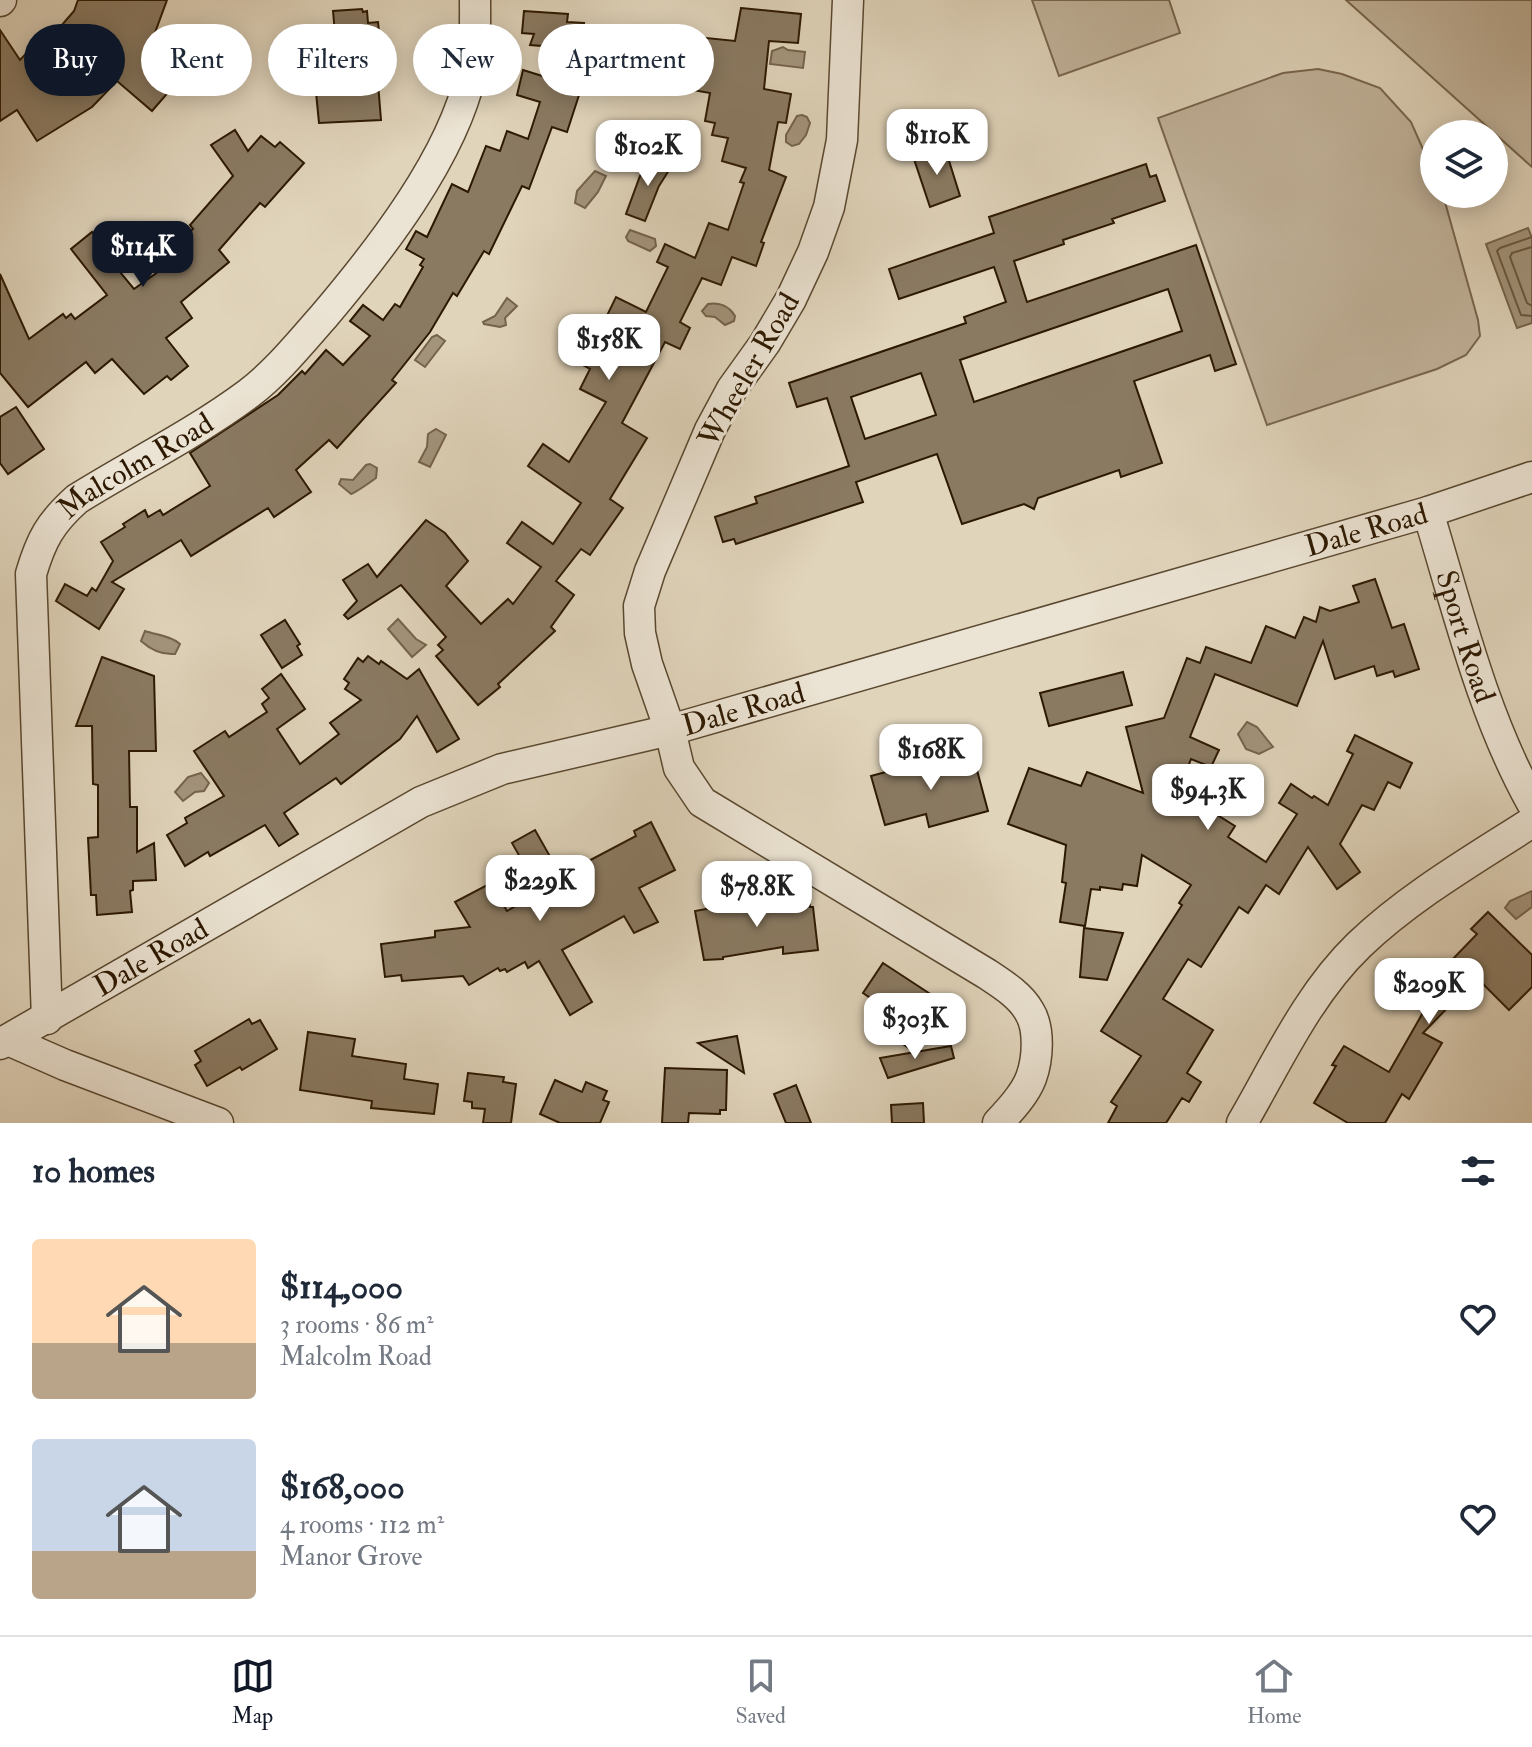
<!DOCTYPE html>
<html lang="en">
<head>
<meta charset="utf-8">
<style>
  body { margin:0; font-family:"IM FELL Double Pica",serif; background:#f6f6f7; color:#1f2937; height:100vh; display:flex; flex-direction:column; font-size:30px; white-space:nowrap }
  * { box-sizing:border-box; margin:0 }
  p { font-size:26px; color:#747a83 }
  .icon { flex:none; width:44px; height:44px; fill:none; stroke:currentColor; stroke-width:2; stroke-linecap:round; stroke-linejoin:round }
  .map { position:relative; height:1123px; overflow:hidden }
  .details { display:flex; flex-direction:column; background:#fff; flex:1 }
  .details>* { flex:none }
  .top-card { position:absolute; left:24px; top:24px; width:800px; height:72px; display:flex; gap:16px }
  .buttons { position:absolute; left:1420px; top:120px; display:grid; gap:16px }
  .buttons a { display:grid; place-items:center; width:88px; height:88px; border-radius:50%; background:#fff; box-shadow:0 4px 20px #0003; font-size:40px }
  .price { position:absolute; translate:-50% -68px; padding:0 18px; border-radius:16px; background:#fff; color:#222; font-size:26px; line-height:52px; filter:drop-shadow(0 2px 4px #0008) }
  .price::after { content:''; position:absolute; left:50%; top:48px; width:24px; height:18px; margin-left:-12px; background:inherit; clip-path:polygon(0 0,100% 0,50% 100%) }
  .price.selected { background:#111827; color:#fff }
  ul { padding:0; list-style:none }
  li { display:flex; align-items:center; gap:24px; height:200px; padding:0 32px }
  li span { display:grid; place-items:center; flex:none; width:224px; height:160px; border-radius:8px; color:#555 }
  li>.icon { margin-inline-start:auto }
  span .icon { width:96px; height:96px; fill:#fffc; stroke-width:1 }
  li b { font-size:34px }
  h2 { display:flex; justify-content:space-between; align-items:center; height:96px; padding:0 32px; font-size:34px }
  .chip { padding:0 28px; border-radius:36px; background:#fff; box-shadow:0 4px 20px #0003; font-size:28px; line-height:72px }
  .chip.selected { background:#111827; color:#fff }
  .menu { display:flex; justify-content:space-around; align-items:center; height:112px; border-top:2px solid #e0e1e3; background:#fff; font-size:22px; color:#747a83 }
  .menu a { display:grid; justify-items:center; gap:4px }
  .menu .selected { color:#111827 }
  .map>svg:first-child { display:block }
  .green { fill:#c2b49c; stroke:#78664f; stroke-width:2 }
  .water { fill:#a3947c; stroke:#74634b; stroke-width:2 }
  .lines { fill:none; stroke-linecap:round; stroke-linejoin:round }
  .shore { stroke:#68563f; stroke-width:2 }
  .building { fill:#8a7a62; stroke:#2d1902; stroke-width:2; fill-rule:evenodd }
  .minor-casing { stroke:#5a4830; stroke-width:33 }
  .minor { stroke:#ebe3d3; stroke-width:30 }
  .labels { text-anchor:middle; dominant-baseline:central; stroke-width:6; stroke-linejoin:round; paint-order:stroke }
  .street-label { font-size:30px; fill:#2d1902; stroke:#ebe3d3 }
</style>
</head>
<body>
<div class="map">
<svg width="1532" height="1123" viewBox="0 0 1532 1123">
  <rect width="100%" height="100%" fill="#e0d4bb"/>
  <filter id="stains"><feTurbulence type="fractalNoise" baseFrequency=".0025" numOctaves="4"/><feColorMatrix values="0 0 0 0 .2 0 0 0 0 .09 0 0 0 0 .02 0 0 0 .5 -.17"/></filter>
  <radialGradient id="worn" r=".72"><stop offset=".6" stop-color="#630" stop-opacity="0"/><stop offset="1" stop-color="#630" stop-opacity=".3"/></radialGradient>
  <g class="green">
    <polygon points="1032,0 1169,0 1180,33 1059,76"/>
    <polygon points="1346,0 1532,0 1532,167"/>
    <polygon points="1318,69 1342,74 1380,88 1411,122 1434,174 1434,194 1443,195 1478,320 1480,336 1466,355 1437,369 1267,425 1158,118 1283,73"/>
  </g>
  <g class="water">
    <polygon points="783,47 788,50 805,52 803,68 770,64 772,51"/>
    <polygon points="802,115 807,117 810,123 806,135 799,144 792,146 786,142 786,135 797,116"/>
    <polygon points="595,171 606,176 598,192 585,208 575,203 577,191"/>
    <polygon points="1528,228 1532,238 1532,323 1517,328 1486,244"/>
    <polygon points="630,230 655,239 656,246 650,251 628,241 626,237"/>
    <polygon points="507,298 517,306 505,318 506,325 500,327 484,324 483,322 495,316"/>
    <path d="M708 304C719 302 729 306 735 316L734 321 725 325 715 317 706 316 702 311Z"/>
    <polygon points="437,335 445,341 425,367 415,360 432,337"/>
    <polygon points="436,429 446,435 430,467 419,462 427,447 428,434"/>
    <path d="M370 464 377 468 376 478C372 481 355 493 351 494L339 484 341 479 353 480 366 465Z"/>
    <polygon points="398,619 416,639 426,645 412,657 388,629"/>
    <path d="M145 631C157 635 171 636 180 644L175 654C162 655 151 650 141 641Z"/>
    <polygon points="1247,722 1257,727 1273,747 1259,754 1246,749 1238,734"/>
    <polygon points="201,773 209,783 204,791 195,792 183,801 175,792 188,777"/>
    <polygon points="1532,891 1532,907 1516,919 1505,908 1510,901"/>
  </g>
  <g class="lines">
    <g class="shore">
      <polyline points="1532,237 1500,248 1497,251 1521,315 1532,316"/>
      <polyline points="1532,247 1512,253 1510,257 1527,303 1532,306"/>
    </g>
  </g>
  <g class="building">
    <polygon points="78,0 167,0 149,49 177,73 167,84 172,88 152,111 117,81 92,107 37,141 17,110 0,121 0,30 20,60 44,35 49,40 74,11"/>
    <polygon points="741,8 801,14 798,43 769,41 764,89 791,94 786,123 778,122 769,170 786,177 761,242 764,243 756,266 732,257 721,285 702,278 680,322 690,328 680,349 665,342 622,423 647,438 610,499 623,508 590,555 581,549 556,581 574,595 551,627 555,631 498,684 500,687 478,705 436,656 443,650 438,645 446,637 401,585 348,619 344,615 357,601 343,580 368,564 377,577 426,520 445,533 468,561 446,586 481,624 508,599 513,604 541,567 507,543 522,522 553,544 581,503 528,466 543,444 569,462 606,402 580,389 590,369 583,365 616,297 646,312 668,267 657,262 665,244 695,258 709,223 728,230 744,183 740,182 746,168 722,161 728,138 712,135 715,123 705,121 710,93 687,89 692,60 685,60 687,36 735,41"/>
    <polygon points="362,9 363,12 367,11 368,23 378,22 382,62 375,82 378,83 381,120 319,123 316,92 340,89 333,11"/>
    <polygon points="524,11 568,14 567,22 584,23 582,49 530,45 534,34 522,33"/>
    <polygon points="523,70 568,84 580,92 567,132 552,127 529,189 522,186 489,254 484,251 457,296 453,293 430,332 392,380 396,383 337,448 329,440 296,470 311,492 274,517 268,508 191,556 181,540 112,582 124,589 99,629 56,601 65,584 87,596 92,588 96,591 113,561 101,542 125,527 123,524 145,510 148,517 160,510 163,515 210,486 190,453 278,395 302,371 305,374 326,350 343,365 370,336 350,321 363,305 383,320 395,304 400,307 423,267 420,265 424,259 406,249 416,231 427,237 452,184 468,192 486,146 500,151 507,131 528,139 540,102 517,95"/>
    <polygon points="235,130 248,151 261,136 275,147 280,142 304,163 265,207 260,203 219,250 229,262 181,302 192,318 166,338 188,366 171,380 167,376 144,394 112,359 95,373 86,362 28,407 0,373 0,274 29,339 63,314 66,318 71,314 75,319 107,295 71,249 92,232 104,246 101,249 134,289 169,264 163,257 193,229 190,225 233,176 211,145"/>
    <polygon points="945,148 960,196 930,207 914,159"/>
    <polygon points="653,155 671,167 659,186 645,221 626,214 640,176"/>
    <path d="M1146 164 1150 177 1156 175 1165 201 1112 219 1114 223 1063 240 1064 244 1014 261 1027 302 1196 245 1236 364 1215 371 1210 355 1134 381 1162 463 1121 477 1119 470 1038 498 1034 509 1024 504 962 524 937 454 856 482 863 502 736 544 734 539 723 542 715 517 757 503 755 497 849 466 827 398 797 407 789 383 966 323 964 317 1006 302 994 267 899 299 889 269 994 233 989 217ZM1168 289 1182 331 974 402 960 360ZM921 373 936 415 865 439 851 397Z"/>
    <polygon points="16,407 44,449 8,474 0,463 0,417"/>
    <polygon points="1375,579 1392,628 1404,624 1419,669 1395,677 1393,671 1377,676 1374,666 1335,679 1323,641 1297,706 1215,674 1190,737 1219,750 1211,767 1191,759 1179,791 1235,826 1228,837 1266,862 1297,814 1279,803 1291,784 1312,798 1314,796 1328,805 1353,754 1347,751 1355,735 1412,763 1400,788 1388,782 1374,810 1362,805 1340,844 1360,872 1337,889 1308,847 1279,894 1266,885 1248,913 1239,907 1201,967 1188,959 1163,999 1213,1030 1187,1073 1201,1082 1189,1102 1182,1098 1166,1123 1108,1123 1117,1106 1111,1102 1141,1056 1101,1031 1182,905 1179,903 1191,885 1142,855 1137,886 1123,884 1122,890 1100,887 1100,890 1091,889 1085,926 1060,922 1066,883 1062,882 1066,845 1008,824 1029,768 1081,786 1087,772 1143,793 1126,727 1164,718 1187,658 1200,663 1206,647 1251,663 1266,626 1295,638 1304,617 1316,622 1320,607 1330,611 1359,602 1353,586"/>
    <polygon points="285,620 300,644 297,646 302,655 282,668 261,635"/>
    <polygon points="368,656 379,664 381,661 407,679 419,669 459,739 437,752 417,716 400,739 341,784 336,778 284,813 298,834 279,846 265,825 210,856 208,852 185,866 167,835 187,823 185,818 224,796 194,751 225,731 229,737 267,712 262,704 269,698 262,689 281,674 305,709 277,729 300,764 339,734 330,723 361,700 345,689 349,683 344,679 358,658 363,662"/>
    <polygon points="102,657 154,676 156,751 129,751 130,807 137,807 137,852 154,843 156,880 133,881 133,890 130,891 132,912 97,915 96,895 91,895 88,838 98,837 98,785 93,784 92,726 76,726"/>
    <polygon points="1123,672 1132,705 1049,726 1040,693"/>
    <polygon points="949,755 952,765 974,759 988,811 929,827 926,814 885,825 871,776"/>
    <polygon points="651,822 675,870 639,888 658,922 634,933 624,916 562,950 592,1002 570,1015 539,961 528,968 525,962 507,972 505,969 500,971 498,968 469,985 463,976 402,981 401,975 385,977 381,944 435,937 435,931 470,927 455,902 491,883 507,911 528,899 535,912 571,892 562,875 636,836 634,831"/>
    <polygon points="535,830 552,860 529,873 512,843"/>
    <polygon points="809,898 810,907 813,907 818,950 783,954 783,947 723,957 723,959 704,960 695,911 745,902 747,912 782,909 781,901"/>
    <polygon points="1488,912 1532,955 1532,987 1509,1010 1480,981 1463,1000 1459,996 1423,1033 1442,1043 1409,1099 1402,1094 1385,1123 1348,1123 1314,1103 1336,1066 1332,1065 1344,1046 1389,1072 1429,1002 1420,993 1477,934 1471,929"/>
    <polygon points="1084,928 1123,933 1107,980 1080,977"/>
    <polygon points="883,963 947,1005 913,1051 872,1022 883,1007 863,993"/>
    <polygon points="249,1019 252,1024 260,1020 277,1049 242,1070 240,1067 207,1086 195,1065 201,1061 195,1051"/>
    <polygon points="308,1032 355,1039 352,1056 406,1064 404,1079 438,1084 434,1114 371,1108 372,1101 300,1090"/>
    <polygon points="737,1036 744,1073 698,1043"/>
    <polygon points="951,1046 954,1058 888,1078 880,1058"/>
    <polygon points="665,1068 727,1070 726,1110 720,1110 720,1114 689,1113 688,1123 662,1123"/>
    <polygon points="468,1073 504,1077 503,1082 516,1084 511,1123 483,1123 485,1109 472,1108 472,1102 464,1101"/>
    <polygon points="555,1080 582,1092 586,1082 607,1091 603,1100 609,1102 600,1123 560,1123 540,1114"/>
    <polygon points="796,1085 811,1123 786,1123 774,1094"/>
    <polygon points="923,1103 924,1123 892,1123 891,1105"/>
  </g>
  <g class="lines">
    <g class="minor-casing">
      <g id="minor">
        <path d="M848 0 842 140 829 207 813 252 791 299 765 343 732 389 710 430 650 571 639 606 640 633 647 664 670 730 679 768 702 802 987 974C1002 984 1020 995 1029 1011 1040 1028 1038 1059 1031 1078 1025 1094 1010 1110 998 1123"/>
        <polyline points="0,1 1,0"/>
        <path id="s1" d="M1428 512C1458 610 1482 713 1532 803"/>
        <path id="s2" d="M47 1019 31 574C41 540 50 523 77 499 133 464 194 434 248 394 277 372 300 343 324 316 379 251 452 158 471 73 476 49 475 24 475 0"/>
        <polyline points="8,1040 65,1065 218,1123"/>
        <path id="s3" d="M0 1044 421 802 502 769 670 730 1428 512 1532 477"/>
        <path d="M1242 1123C1277 1063 1308 994 1359 945 1409 897 1473 860 1532 822"/>
      </g>
    </g>
    <use href="#minor" class="minor"/>
  </g>
  <g class="labels">
    <g class="street-label">
      <text transform="translate(749 370) rotate(-60)">Wheeler Road</text>
      <text stroke="none"><textPath href="#s2" startOffset="602">Malcolm Road</textPath></text>
      <text stroke="none"><textPath href="#s3" startOffset="1470">Dale Road</textPath></text>
      <text stroke="none"><textPath href="#s1" startOffset="130">Sport Road</textPath></text>
      <text stroke="none"><textPath href="#s3" startOffset="822">Dale Road</textPath></text>
      <text stroke="none"><textPath href="#s3" startOffset="174">Dale Road</textPath></text>
    </g>
  </g>
  <rect width="100%" height="100%" filter="url(#stains)"/>
  <rect width="100%" height="100%" fill="url(#worn)"/>
</svg>
<div class="buttons">
<a><svg class="icon" aria-label="layers" viewBox="0 0 24 24"><path d="M12 4l9 5-9 5-9-5zM3 14l9 5 9-5"/></svg></a>
</div>
<b class="price" style="left:937px;top:177px">$110K</b>
<b class="price" style="left:648px;top:188px">$102K</b>
<b class="price selected" style="left:143px;top:289px">$114K</b>
<b class="price" style="left:609px;top:382px">$158K</b>
<b class="price" style="left:931px;top:792px">$168K</b>
<b class="price" style="left:1208px;top:832px">$94.3K</b>
<b class="price" style="left:540px;top:923px">$229K</b>
<b class="price" style="left:757px;top:929px">$78.8K</b>
<b class="price" style="left:1429px;top:1026px">$209K</b>
<b class="price" style="left:915px;top:1061px">$303K</b>
<div class="top-card">
<a class="chip selected">Buy</a>
<a class="chip">Rent</a>
<a class="chip">Filters</a>
<a class="chip">New</a>
<a class="chip">Apartment</a>
</div>
</div>
<section class="details">
<h2>10 homes<svg class="icon" aria-label="filters" viewBox="0 0 24 24"><path d="M4 7h16M4 17h16"/><circle cx="9" cy="7" r="2"/><circle cx="15" cy="17" r="2"/></svg></h2>
<ul>
<li><span style="background:linear-gradient(#ffd9b3 65%,#b9a48a 0)"><svg class="icon" aria-label="home" viewBox="0 0 24 24"><path d="M3 11l9-7 9 7M6 9v11h12V9"/></svg></span><div><b>$114,000</b><p>3 rooms · 86 m²</p><p>Malcolm Road</p></div><svg class="icon" aria-label="heart" viewBox="0 0 24 24"><path d="M12 20l-8-8c-3-5 5-10 8-4 3-6 11-1 8 4z"/></svg></li>
<li><span style="background:linear-gradient(#c9d6e8 70%,#b9a48a 0)"><svg class="icon" aria-label="home" viewBox="0 0 24 24"><path d="M3 11l9-7 9 7M6 9v11h12V9"/></svg></span><div><b>$168,000</b><p>4 rooms · 112 m²</p><p>Manor Grove</p></div><svg class="icon" aria-label="heart" viewBox="0 0 24 24"><path d="M12 20l-8-8c-3-5 5-10 8-4 3-6 11-1 8 4z"/></svg></li>
</ul>
</section>
<nav class="menu">
<a class="selected"><svg class="icon" aria-label="map" viewBox="0 0 24 24"><path d="M3 6l6-2 6 2 6-2v14l-6 2-6-2-6 2zM9 4v14M15 6v14"/></svg>Map</a>
<a><svg class="icon" aria-label="saved" viewBox="0 0 24 24"><path d="M7 4h10v16l-5-4-5 4z"/></svg>Saved</a>
<a><svg class="icon" aria-label="home" viewBox="0 0 24 24"><path d="M3 11l9-7 9 7M6 9v11h12V9"/></svg>Home</a>
</nav>
</body>
</html>
